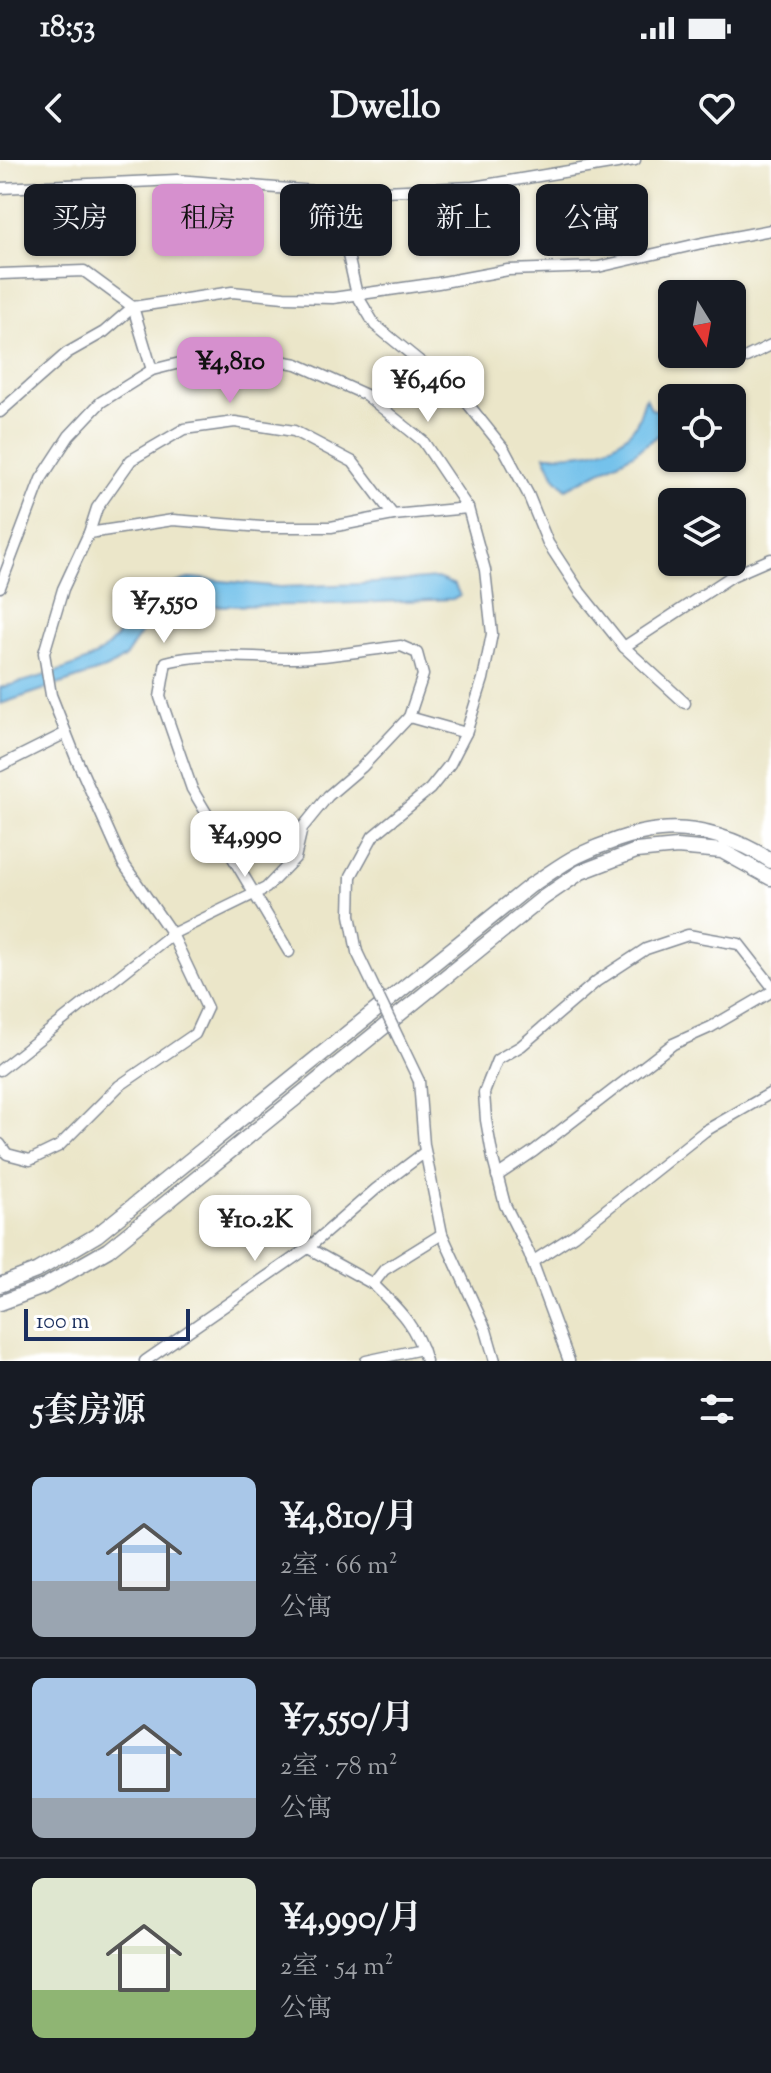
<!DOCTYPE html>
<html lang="zh">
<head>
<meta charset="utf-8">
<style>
  body { margin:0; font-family:"Sorts Mill Goudy","Noto Serif SC",serif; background:#242831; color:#f1f3f6; height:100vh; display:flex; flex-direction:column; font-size:30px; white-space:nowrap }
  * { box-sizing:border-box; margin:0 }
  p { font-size:26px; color:#9ea1a6 }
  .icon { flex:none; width:44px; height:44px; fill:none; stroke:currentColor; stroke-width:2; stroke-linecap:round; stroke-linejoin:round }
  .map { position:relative; height:1201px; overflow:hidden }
  .drawer { display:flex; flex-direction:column; background:#171b24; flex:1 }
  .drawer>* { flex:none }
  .hud { position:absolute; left:24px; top:24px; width:724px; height:72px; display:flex; gap:16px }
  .needle { width:52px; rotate:169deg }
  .tools { position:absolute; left:658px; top:120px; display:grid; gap:16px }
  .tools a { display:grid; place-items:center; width:88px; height:88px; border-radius:12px; background:#171b24; box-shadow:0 2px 6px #0004; font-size:40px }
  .scale { position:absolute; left:24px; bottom:20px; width:166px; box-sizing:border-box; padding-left:8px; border:4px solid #1b2f5e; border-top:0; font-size:22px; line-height:28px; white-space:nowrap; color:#1b2f5e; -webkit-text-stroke:6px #fff; paint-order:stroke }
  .price { position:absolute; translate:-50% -68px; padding:0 18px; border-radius:16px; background:#fff; color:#222; font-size:26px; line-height:52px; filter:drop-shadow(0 2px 4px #0008) }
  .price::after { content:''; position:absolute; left:50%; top:48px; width:24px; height:18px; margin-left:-12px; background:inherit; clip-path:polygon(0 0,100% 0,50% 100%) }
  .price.on { background:#d690ce; color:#111 }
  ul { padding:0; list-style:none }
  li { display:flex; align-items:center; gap:24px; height:200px; padding:0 32px }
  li+li { border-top:2px solid #363941 }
  li span { display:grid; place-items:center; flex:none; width:224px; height:160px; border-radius:12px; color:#555 }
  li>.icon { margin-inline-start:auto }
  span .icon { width:96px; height:96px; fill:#fffc; stroke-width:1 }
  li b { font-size:34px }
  h2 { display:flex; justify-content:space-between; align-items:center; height:96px; padding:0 32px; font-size:34px }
  .pill { padding:0 28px; border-radius:12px; background:#171b24; box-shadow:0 2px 6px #0004; font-size:28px; line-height:72px }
  .pill.on { background:#d690ce; color:#111 }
  .status { display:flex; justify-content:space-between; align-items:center; height:56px; padding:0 40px; background:#171b24; direction:ltr }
  .status svg { height:22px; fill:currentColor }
  header { display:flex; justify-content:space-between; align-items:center; height:104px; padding:0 32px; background:#171b24; font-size:36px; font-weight:700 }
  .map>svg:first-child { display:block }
  .water { fill:#6fc0ea; stroke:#4578a4; stroke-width:2 }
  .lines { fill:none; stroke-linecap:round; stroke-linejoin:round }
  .street-casing { stroke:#838a94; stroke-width:13 }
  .secondary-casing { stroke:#838a94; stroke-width:17 }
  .street { stroke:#fff; stroke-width:10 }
  .secondary { stroke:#fff; stroke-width:14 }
  .street-bridge-casing { stroke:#838a94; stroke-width:13; stroke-linecap:butt }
  .street-bridge { stroke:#fff; stroke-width:10 }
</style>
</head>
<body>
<div class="status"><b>18:53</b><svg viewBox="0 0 49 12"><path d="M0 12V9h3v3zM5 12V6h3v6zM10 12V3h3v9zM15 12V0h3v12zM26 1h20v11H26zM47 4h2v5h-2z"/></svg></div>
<header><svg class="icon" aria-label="back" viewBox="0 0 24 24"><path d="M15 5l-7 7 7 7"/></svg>Dwello<svg class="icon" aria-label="heart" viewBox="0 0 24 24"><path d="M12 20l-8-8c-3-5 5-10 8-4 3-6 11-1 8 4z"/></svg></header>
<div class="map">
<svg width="771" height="1201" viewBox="0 0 771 1201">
  <rect width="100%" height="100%" fill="#fff"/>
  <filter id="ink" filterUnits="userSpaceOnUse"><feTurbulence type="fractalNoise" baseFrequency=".0125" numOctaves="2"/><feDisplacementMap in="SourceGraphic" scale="16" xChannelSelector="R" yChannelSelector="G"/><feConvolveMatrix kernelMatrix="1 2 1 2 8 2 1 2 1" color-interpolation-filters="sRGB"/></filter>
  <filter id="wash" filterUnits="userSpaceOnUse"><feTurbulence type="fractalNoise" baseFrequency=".006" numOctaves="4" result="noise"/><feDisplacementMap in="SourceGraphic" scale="32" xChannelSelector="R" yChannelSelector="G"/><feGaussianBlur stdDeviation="1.8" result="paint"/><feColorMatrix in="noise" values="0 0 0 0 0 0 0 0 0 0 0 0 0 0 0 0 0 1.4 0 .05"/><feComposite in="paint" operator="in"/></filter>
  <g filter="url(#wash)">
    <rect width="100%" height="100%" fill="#ebe6c9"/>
    <g class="water">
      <path d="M646 237 651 249 669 252 672 257V265L633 294 566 329 555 317 545 295C575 295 614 294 634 267 640 259 642 246 646 237Z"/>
      <path d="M192 418 280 427 362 424 437 418 455 425 460 436 454 439 305 445 190 446 171 452 142 472 125 497 108 508 0 544V528C27 520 80 508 101 492 122 477 131 452 151 436 162 427 178 422 192 418Z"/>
    </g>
  </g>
  <g filter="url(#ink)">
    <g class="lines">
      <g class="street-casing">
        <g id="street">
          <polyline points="0,28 177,20 340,33 473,27 635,0"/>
          <polyline points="340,33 343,73 357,135 375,165 460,234 504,289 528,334 548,383 580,432 624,487 685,543"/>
          <polyline points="0,114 84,111 133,147 152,210"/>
          <polyline points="732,204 771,185"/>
          <polyline points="0,252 67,193 104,172 133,147 232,132 284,137 333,138 438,123 508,110 598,107 702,83 771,70"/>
          <polyline points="89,373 97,348 131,300 184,269 235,262 294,271 353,302 393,355"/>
          <polyline points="0,427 41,319 69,276 101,242 152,210 180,203 246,195 297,204 366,235 423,281 468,348 485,410 492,474 483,519 466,573 450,604 430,629 373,676 351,716 350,755 357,792"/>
          <polyline points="624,487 732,416 771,399"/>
          <polyline points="0,606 66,573"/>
          <path d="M289 792 192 629 160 537 166 502C209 491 253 499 296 498 331 497 367 490 401 486L417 493 423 515 409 557"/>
          <polyline points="0,910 172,774 266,728 295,698 302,668 328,636 362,607 409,557 466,573"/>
          <polyline points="419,921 424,985 442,1074 486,1170 495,1201"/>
          <polyline points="0,984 7,994 30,1000 59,986 119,926 195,874 207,848 172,774 123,703 76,598 51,535 44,493 63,429 89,373 173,360 262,367 331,367 393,355 468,348"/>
          <polyline points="497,1016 534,991 673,884 711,867 771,832"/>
          <polyline points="308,1088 376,1029 425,992"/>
          <polyline points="532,1102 574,1075 705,971 771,933"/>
          <polyline points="145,1201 308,1088 373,1124"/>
          <polyline points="366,1201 422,1189"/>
          <path d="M426 1201C416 1165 398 1149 373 1124L384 1110 442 1074"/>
          <polyline points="569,1201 529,1093 505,1045 493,999 486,960 484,933 497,900 521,886 597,821 646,789 688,775 739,784 771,825"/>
        </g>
      </g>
      <g class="secondary-casing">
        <g id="secondary">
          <path d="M0 1125 36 1111 97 1075 530 726C546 716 561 704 577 696 600 685 634 672 660 670 697 666 741 680 771 701"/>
          <polyline points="0,1143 43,1127 108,1090 543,738 581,712 636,691 677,687 722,691 771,718"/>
        </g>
      </g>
      <use href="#street" class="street"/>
      <use href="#secondary" class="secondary"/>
      <g class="street-bridge-casing">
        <polyline id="street-bridge" points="357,792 419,921"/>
      </g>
      <use href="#street-bridge" class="street-bridge"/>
    </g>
  </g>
</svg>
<div class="tools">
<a><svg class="needle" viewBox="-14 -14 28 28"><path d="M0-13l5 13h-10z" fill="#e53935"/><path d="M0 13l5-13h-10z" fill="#9ea1a6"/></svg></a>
<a><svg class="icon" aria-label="locate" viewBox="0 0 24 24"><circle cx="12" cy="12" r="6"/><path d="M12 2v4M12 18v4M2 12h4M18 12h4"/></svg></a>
<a><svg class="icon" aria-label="layers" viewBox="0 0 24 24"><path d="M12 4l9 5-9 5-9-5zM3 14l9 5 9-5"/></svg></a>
</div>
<div class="scale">100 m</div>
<b class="price on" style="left:230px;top:245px">¥4,810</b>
<b class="price" style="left:428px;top:264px">¥6,460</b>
<b class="price" style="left:164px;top:485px">¥7,550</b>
<b class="price" style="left:245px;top:719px">¥4,990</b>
<b class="price" style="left:255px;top:1103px">¥10.2K</b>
<div class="hud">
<a class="pill">买房</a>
<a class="pill on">租房</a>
<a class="pill">筛选</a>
<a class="pill">新上</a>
<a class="pill">公寓</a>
</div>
</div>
<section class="drawer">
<h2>5套房源<svg class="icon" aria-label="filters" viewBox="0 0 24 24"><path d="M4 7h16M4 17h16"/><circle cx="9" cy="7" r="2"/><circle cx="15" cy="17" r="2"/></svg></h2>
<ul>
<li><span style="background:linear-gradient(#a9c7e8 65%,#9aa5b1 0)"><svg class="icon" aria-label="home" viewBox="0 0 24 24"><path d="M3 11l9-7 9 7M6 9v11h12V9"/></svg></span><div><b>¥4,810/月</b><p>2室 · 66 m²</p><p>公寓</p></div></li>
<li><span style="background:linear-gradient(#a9c7e8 75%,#9aa5b1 0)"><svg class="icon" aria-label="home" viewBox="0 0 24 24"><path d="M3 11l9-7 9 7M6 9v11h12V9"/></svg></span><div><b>¥7,550/月</b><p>2室 · 78 m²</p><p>公寓</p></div></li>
<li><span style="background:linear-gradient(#dfe7d0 70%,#8fb573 0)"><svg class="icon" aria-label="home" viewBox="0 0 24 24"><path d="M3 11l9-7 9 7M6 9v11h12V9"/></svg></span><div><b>¥4,990/月</b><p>2室 · 54 m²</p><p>公寓</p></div></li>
</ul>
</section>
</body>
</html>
